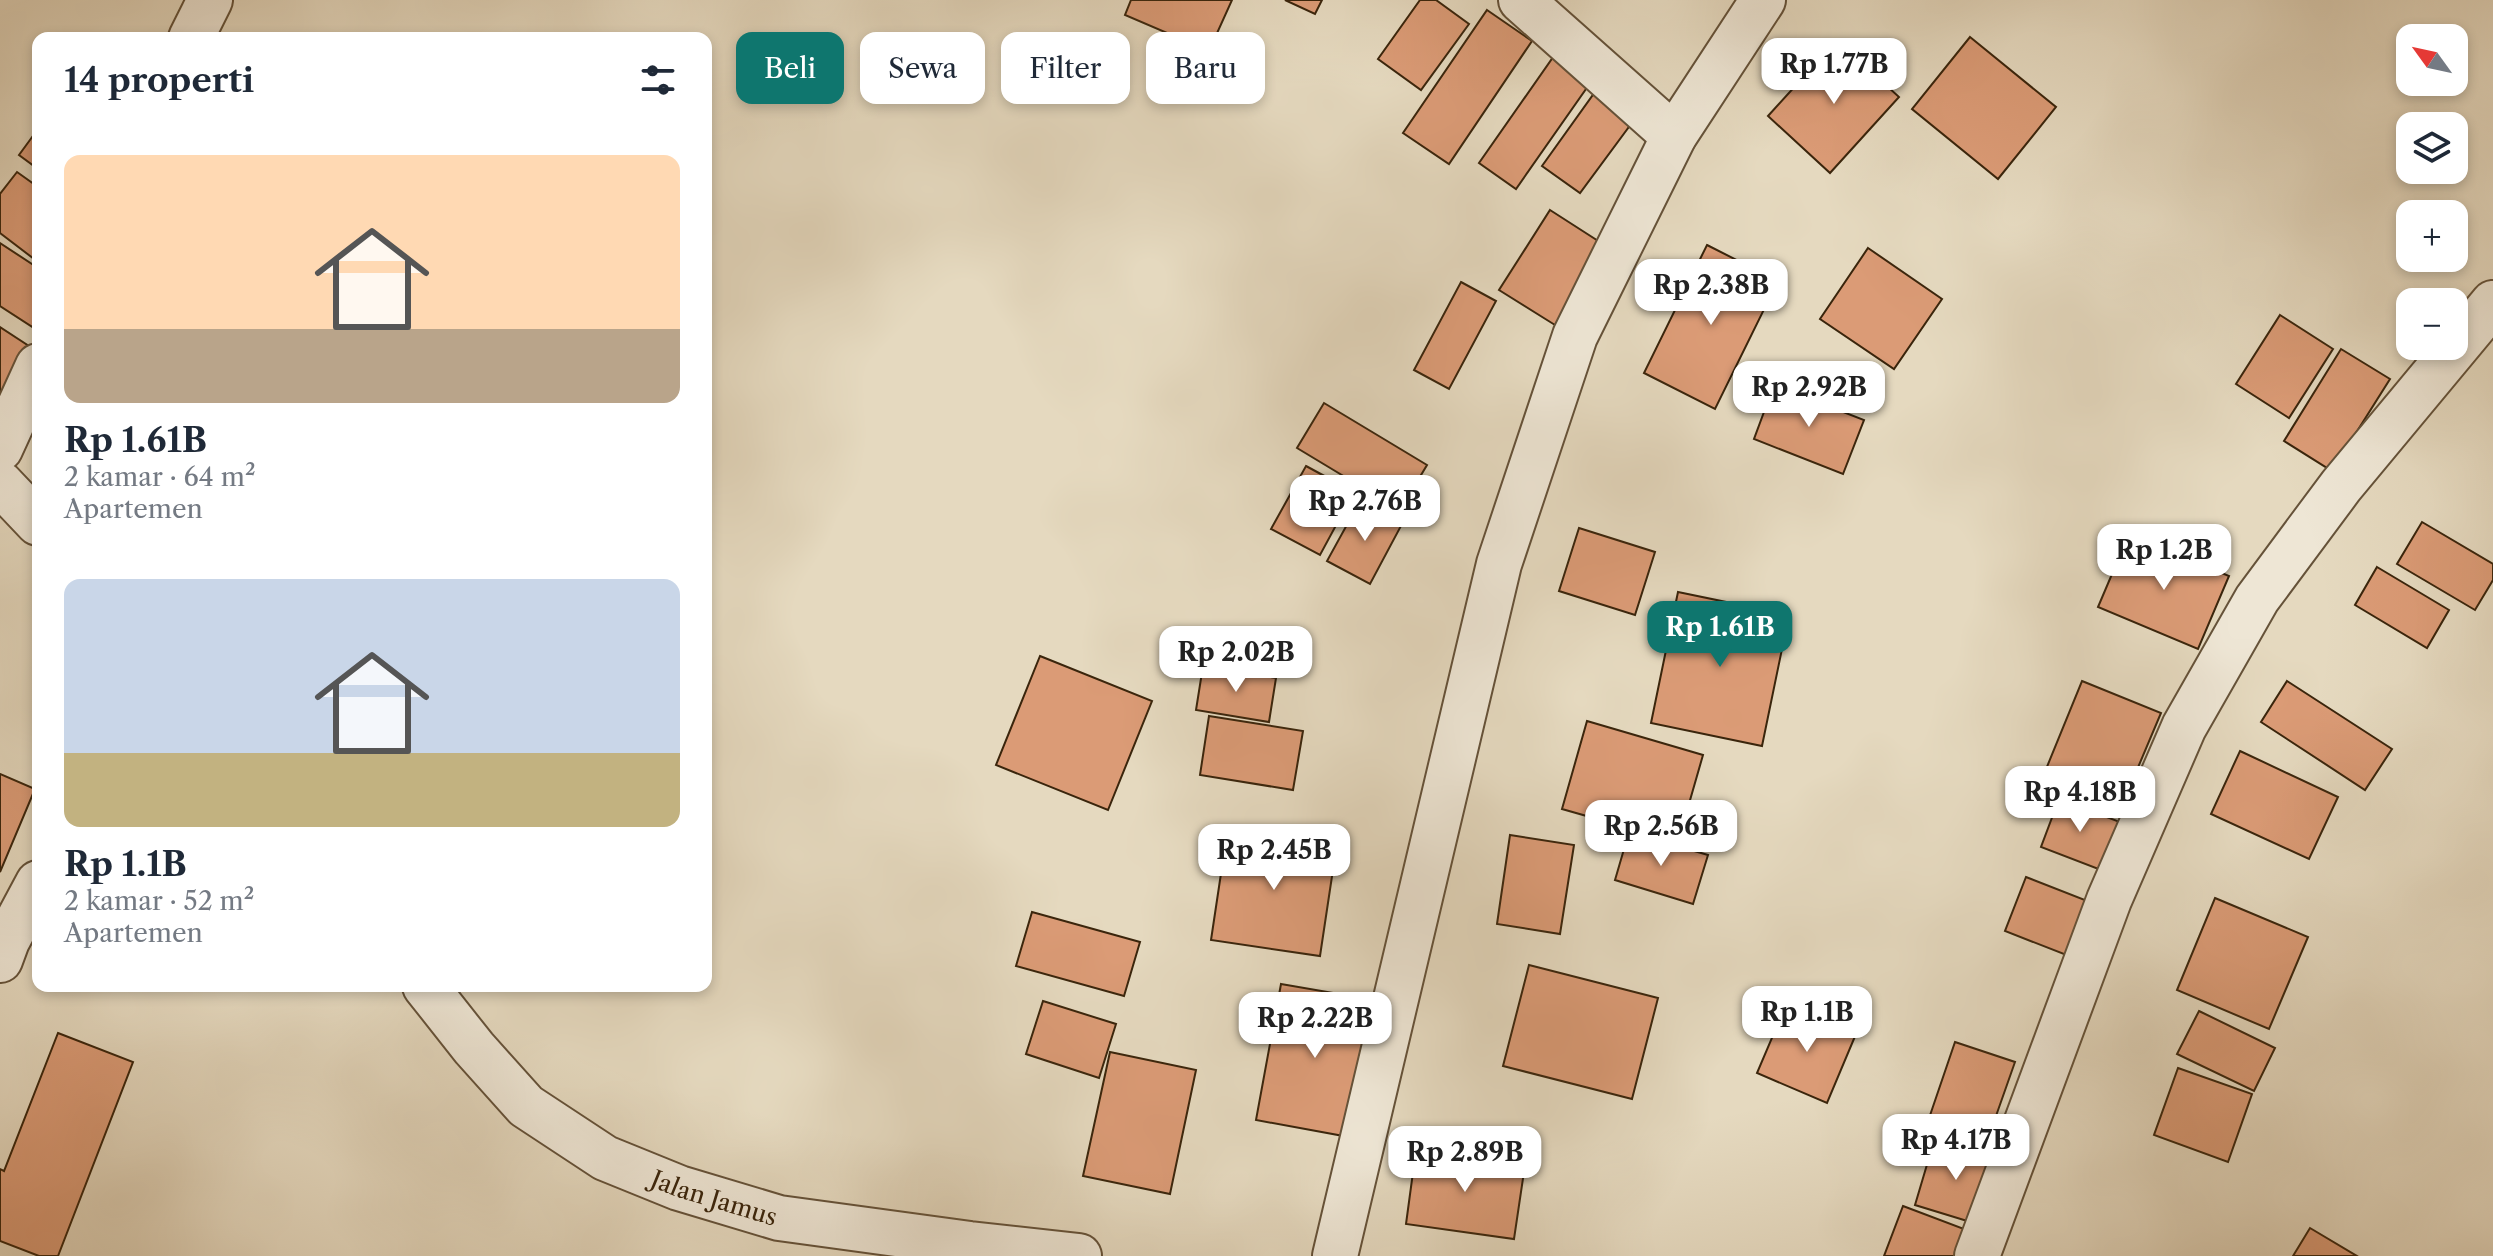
<!DOCTYPE html>
<html lang="id">
<head>
<meta charset="utf-8">
<style>
  body { margin:0; font-family:"Libre Caslon Text",serif; background:#f6f6f7; color:#1f2937; height:100vh; display:flex; flex-direction:column; font-size:30px; white-space:nowrap }
  * { box-sizing:border-box; margin:0 }
  p { font-size:26px; color:#747a83 }
  .icon { flex:none; width:44px; height:44px; fill:none; stroke:currentColor; stroke-width:2; stroke-linecap:round; stroke-linejoin:round }
  .map { position:relative; flex:1; overflow:hidden }
  .side { position:absolute; left:32px; top:32px; width:680px; height:960px; display:flex; flex-direction:column; background:#fff; border-radius:16px; box-shadow:0 4px 12px #0003 }
  .side>* { flex:none }
  .guide { position:absolute; left:736px; top:32px; width:760px; height:72px; display:flex; gap:16px }
  .needle { width:52px; rotate:303deg }
  .buttons { position:absolute; left:2396px; top:24px; display:grid; gap:16px }
  .buttons a { display:grid; place-items:center; width:72px; height:72px; border-radius:16px; background:#fff; box-shadow:0 4px 12px #0003; font-size:40px }
  .price { position:absolute; translate:-50% -68px; padding:0 18px; border-radius:16px; background:#fff; color:#222; font-size:26px; line-height:52px; filter:drop-shadow(0 2px 4px #0008) }
  .price::after { content:''; position:absolute; left:50%; top:48px; width:24px; height:18px; margin-left:-12px; background:inherit; clip-path:polygon(0 0,100% 0,50% 100%) }
  .price.on { background:#0f766e; color:#fff }
  ul { padding:0; list-style:none }
  li { display:grid; align-content:center; gap:16px; height:424px; padding:0 32px }
  li span { display:grid; place-items:center; height:248px; border-radius:16px; color:#555 }
  li>.icon { margin-inline-start:auto }
  span .icon { width:144px; height:144px; fill:#fffc; stroke-width:1 }
  li b { font-size:34px }
  h2 { display:flex; justify-content:space-between; align-items:center; height:96px; padding:0 32px; font-size:34px }
  .tag { padding:0 28px; border-radius:16px; background:#fff; box-shadow:0 4px 12px #0003; font-size:28px; line-height:72px }
  .tag.on { background:#0f766e; color:#fff }
  .map>svg:first-child { display:block }
  .building { fill:#db9b76; stroke:#3a250c; stroke-width:2 }
  .lines { fill:none; stroke-linecap:round; stroke-linejoin:round }
  .minor-casing { stroke:#655239; stroke-width:48 }
  .minor { stroke:#eee6d5; stroke-width:44 }
  .labels { text-anchor:middle; dominant-baseline:central; stroke-width:6; stroke-linejoin:round; paint-order:stroke }
  .street-label { font-size:24px; fill:#3a250c; stroke:#eee6d5 }
</style>
</head>
<body>
<div class="map">
<svg width="2493" height="1256" viewBox="0 0 2493 1256">
  <rect width="100%" height="100%" fill="#e5d9bf"/>
  <filter id="stains"><feTurbulence type="fractalNoise" baseFrequency=".0025" numOctaves="4"/><feColorMatrix values="0 0 0 0 .2 0 0 0 0 .09 0 0 0 0 .02 0 0 0 .5 -.17"/></filter>
  <radialGradient id="worn" r=".72"><stop offset=".6" stop-color="#630" stop-opacity="0"/><stop offset="1" stop-color="#630" stop-opacity=".3"/></radialGradient>
  <g class="building">
    <polygon points="1131,0 1232,0 1209,51 1125,15"/>
    <polygon points="1285,0 1322,0 1315,14"/>
    <polygon points="1420,0 1436,0 1469,24 1421,90 1378,59"/>
    <polygon points="1487,10 1532,41 1449,164 1403,133"/>
    <polygon points="1970,37 2056,107 1998,179 1912,109"/>
    <polygon points="1837,40 1899,97 1830,173 1768,116"/>
    <polygon points="1556,53 1593,79 1516,189 1479,163"/>
    <polygon points="1595,92 1634,120 1580,193 1542,166"/>
    <polygon points="38,129 38,169 19,155"/>
    <polygon points="17,172 38,187 38,262 0,233 0,194"/>
    <polygon points="1550,210 1606,246 1555,325 1499,290"/>
    <polygon points="0,243 38,268 38,321 34,328 0,306"/>
    <polygon points="1707,245 1778,281 1715,409 1644,373"/>
    <polygon points="1868,248 1942,299 1894,369 1820,319"/>
    <polygon points="1461,282 1496,301 1449,389 1414,370"/>
    <polygon points="2280,315 2333,349 2289,418 2236,384"/>
    <polygon points="0,327 32,348 0,396"/>
    <polygon points="2341,349 2390,379 2332,471 2284,441"/>
    <polygon points="1774,385 1864,420 1843,474 1754,439"/>
    <polygon points="1324,403 1427,465 1400,510 1297,448"/>
    <polygon points="1306,466 1354,492 1320,555 1271,529"/>
    <polygon points="1360,501 1402,524 1370,584 1327,561"/>
    <polygon points="2422,522 2493,564 2493,580 2475,610 2397,564"/>
    <polygon points="1579,528 1655,552 1635,615 1559,591"/>
    <polygon points="2129,534 2229,576 2198,649 2098,607"/>
    <polygon points="2377,567 2449,610 2427,648 2355,605"/>
    <polygon points="1678,592 1789,615 1762,746 1651,723"/>
    <polygon points="1040,656 1152,701 1108,810 996,765"/>
    <polygon points="1203,666 1276,678 1269,722 1196,710"/>
    <polygon points="2082,681 2161,713 2120,810 2042,779"/>
    <polygon points="2287,681 2392,749 2365,790 2261,722"/>
    <polygon points="1209,716 1303,731 1293,790 1200,775"/>
    <polygon points="1587,721 1703,755 1678,842 1562,809"/>
    <polygon points="2240,751 2338,797 2309,859 2211,814"/>
    <polygon points="0,774 35,789 0,872"/>
    <polygon points="2059,799 2120,822 2101,870 2041,847"/>
    <polygon points="1228,827 1337,843 1320,956 1211,940"/>
    <polygon points="1629,832 1708,855 1693,904 1615,880"/>
    <polygon points="1510,835 1574,845 1560,934 1497,924"/>
    <polygon points="2026,877 2090,902 2069,956 2005,931"/>
    <polygon points="2215,898 2308,937 2269,1029 2177,990"/>
    <polygon points="1032,912 1140,942 1124,996 1016,966"/>
    <polygon points="1529,965 1658,998 1632,1099 1503,1066"/>
    <polygon points="1281,984 1374,1000 1349,1137 1256,1120"/>
    <polygon points="1043,1001 1116,1024 1099,1078 1026,1054"/>
    <polygon points="1786,1005 1856,1034 1827,1103 1757,1073"/>
    <polygon points="2199,1011 2275,1048 2254,1091 2177,1054"/>
    <polygon points="58,1033 133,1062 58,1256 39,1256 0,1241 0,1169 4,1171"/>
    <polygon points="1955,1042 2015,1062 1984,1150 1925,1130"/>
    <polygon points="1110,1052 1196,1070 1170,1194 1083,1176"/>
    <polygon points="2178,1068 2252,1094 2228,1162 2154,1135"/>
    <polygon points="1934,1141 1996,1159 1977,1224 1915,1205"/>
    <polygon points="1416,1150 1525,1165 1514,1239 1406,1224"/>
    <polygon points="1903,1206 1972,1232 1963,1256 1884,1256"/>
    <polygon points="2310,1228 2357,1256 2293,1256"/>
  </g>
  <g class="lines">
    <g class="minor-casing">
      <g id="minor">
        <polyline points="1521,0 1674,136"/>
        <polyline points="191,38 210,0"/>
        <polyline points="0,449 38,366"/>
        <polyline points="0,483 38,523"/>
        <polyline points="0,960 7,941 38,883"/>
        <path id="s1" d="M425 986 474 1048 526 1106 605 1158 679 1188 779 1218 970 1244 1079 1256"/>
        <polyline points="1335,1256 1499,564 1575,336 1674,136 1763,0"/>
        <polyline points="1977,1256 2109,900 2184,727 2257,599 2341,486 2493,303"/>
      </g>
    </g>
    <use href="#minor" class="minor"/>
  </g>
  <g class="labels">
    <g class="street-label">
      <text stroke="none"><textPath href="#s1" startOffset="368">Jalan Jamus</textPath></text>
    </g>
  </g>
  <rect width="100%" height="100%" filter="url(#stains)"/>
  <rect width="100%" height="100%" fill="url(#worn)"/>
</svg>
<div class="buttons">
<a><svg class="needle" viewBox="-14 -14 28 28"><path d="M0-13l5 13h-10z" fill="#e53935"/><path d="M0 13l5-13h-10z" fill="#747a83"/></svg></a>
<a><svg class="icon" aria-label="layers" viewBox="0 0 24 24"><path d="M12 4l9 5-9 5-9-5zM3 14l9 5 9-5"/></svg></a>
<a>+</a>
<a>−</a>
</div>
<b class="price" style="left:1834px;top:106px">Rp 1.77B</b>
<b class="price" style="left:1711px;top:327px">Rp 2.38B</b>
<b class="price" style="left:1809px;top:429px">Rp 2.92B</b>
<b class="price" style="left:1365px;top:543px">Rp 2.76B</b>
<b class="price" style="left:2164px;top:592px">Rp 1.2B</b>
<b class="price on" style="left:1720px;top:669px">Rp 1.61B</b>
<b class="price" style="left:1236px;top:694px">Rp 2.02B</b>
<b class="price" style="left:2080px;top:834px">Rp 4.18B</b>
<b class="price" style="left:1661px;top:868px">Rp 2.56B</b>
<b class="price" style="left:1274px;top:892px">Rp 2.45B</b>
<b class="price" style="left:1807px;top:1054px">Rp 1.1B</b>
<b class="price" style="left:1315px;top:1060px">Rp 2.22B</b>
<b class="price" style="left:1956px;top:1182px">Rp 4.17B</b>
<b class="price" style="left:1465px;top:1194px">Rp 2.89B</b>
<div class="guide">
<a class="tag on">Beli</a>
<a class="tag">Sewa</a>
<a class="tag">Filter</a>
<a class="tag">Baru</a>
</div>
<section class="side">
<h2>14 properti<svg class="icon" aria-label="filters" viewBox="0 0 24 24"><path d="M4 7h16M4 17h16"/><circle cx="9" cy="7" r="2"/><circle cx="15" cy="17" r="2"/></svg></h2>
<ul>
<li><span style="background:linear-gradient(#ffd9b3 70%,#b9a48a 0)"><svg class="icon" aria-label="home" viewBox="0 0 24 24"><path d="M3 11l9-7 9 7M6 9v11h12V9"/></svg></span><div><b>Rp 1.61B</b><p>2 kamar · 64 m²</p><p>Apartemen</p></div></li>
<li><span style="background:linear-gradient(#c9d6e8 70%,#c2b280 0)"><svg class="icon" aria-label="home" viewBox="0 0 24 24"><path d="M3 11l9-7 9 7M6 9v11h12V9"/></svg></span><div><b>Rp 1.1B</b><p>2 kamar · 52 m²</p><p>Apartemen</p></div></li>
</ul>
</section>
</div>
</body>
</html>
